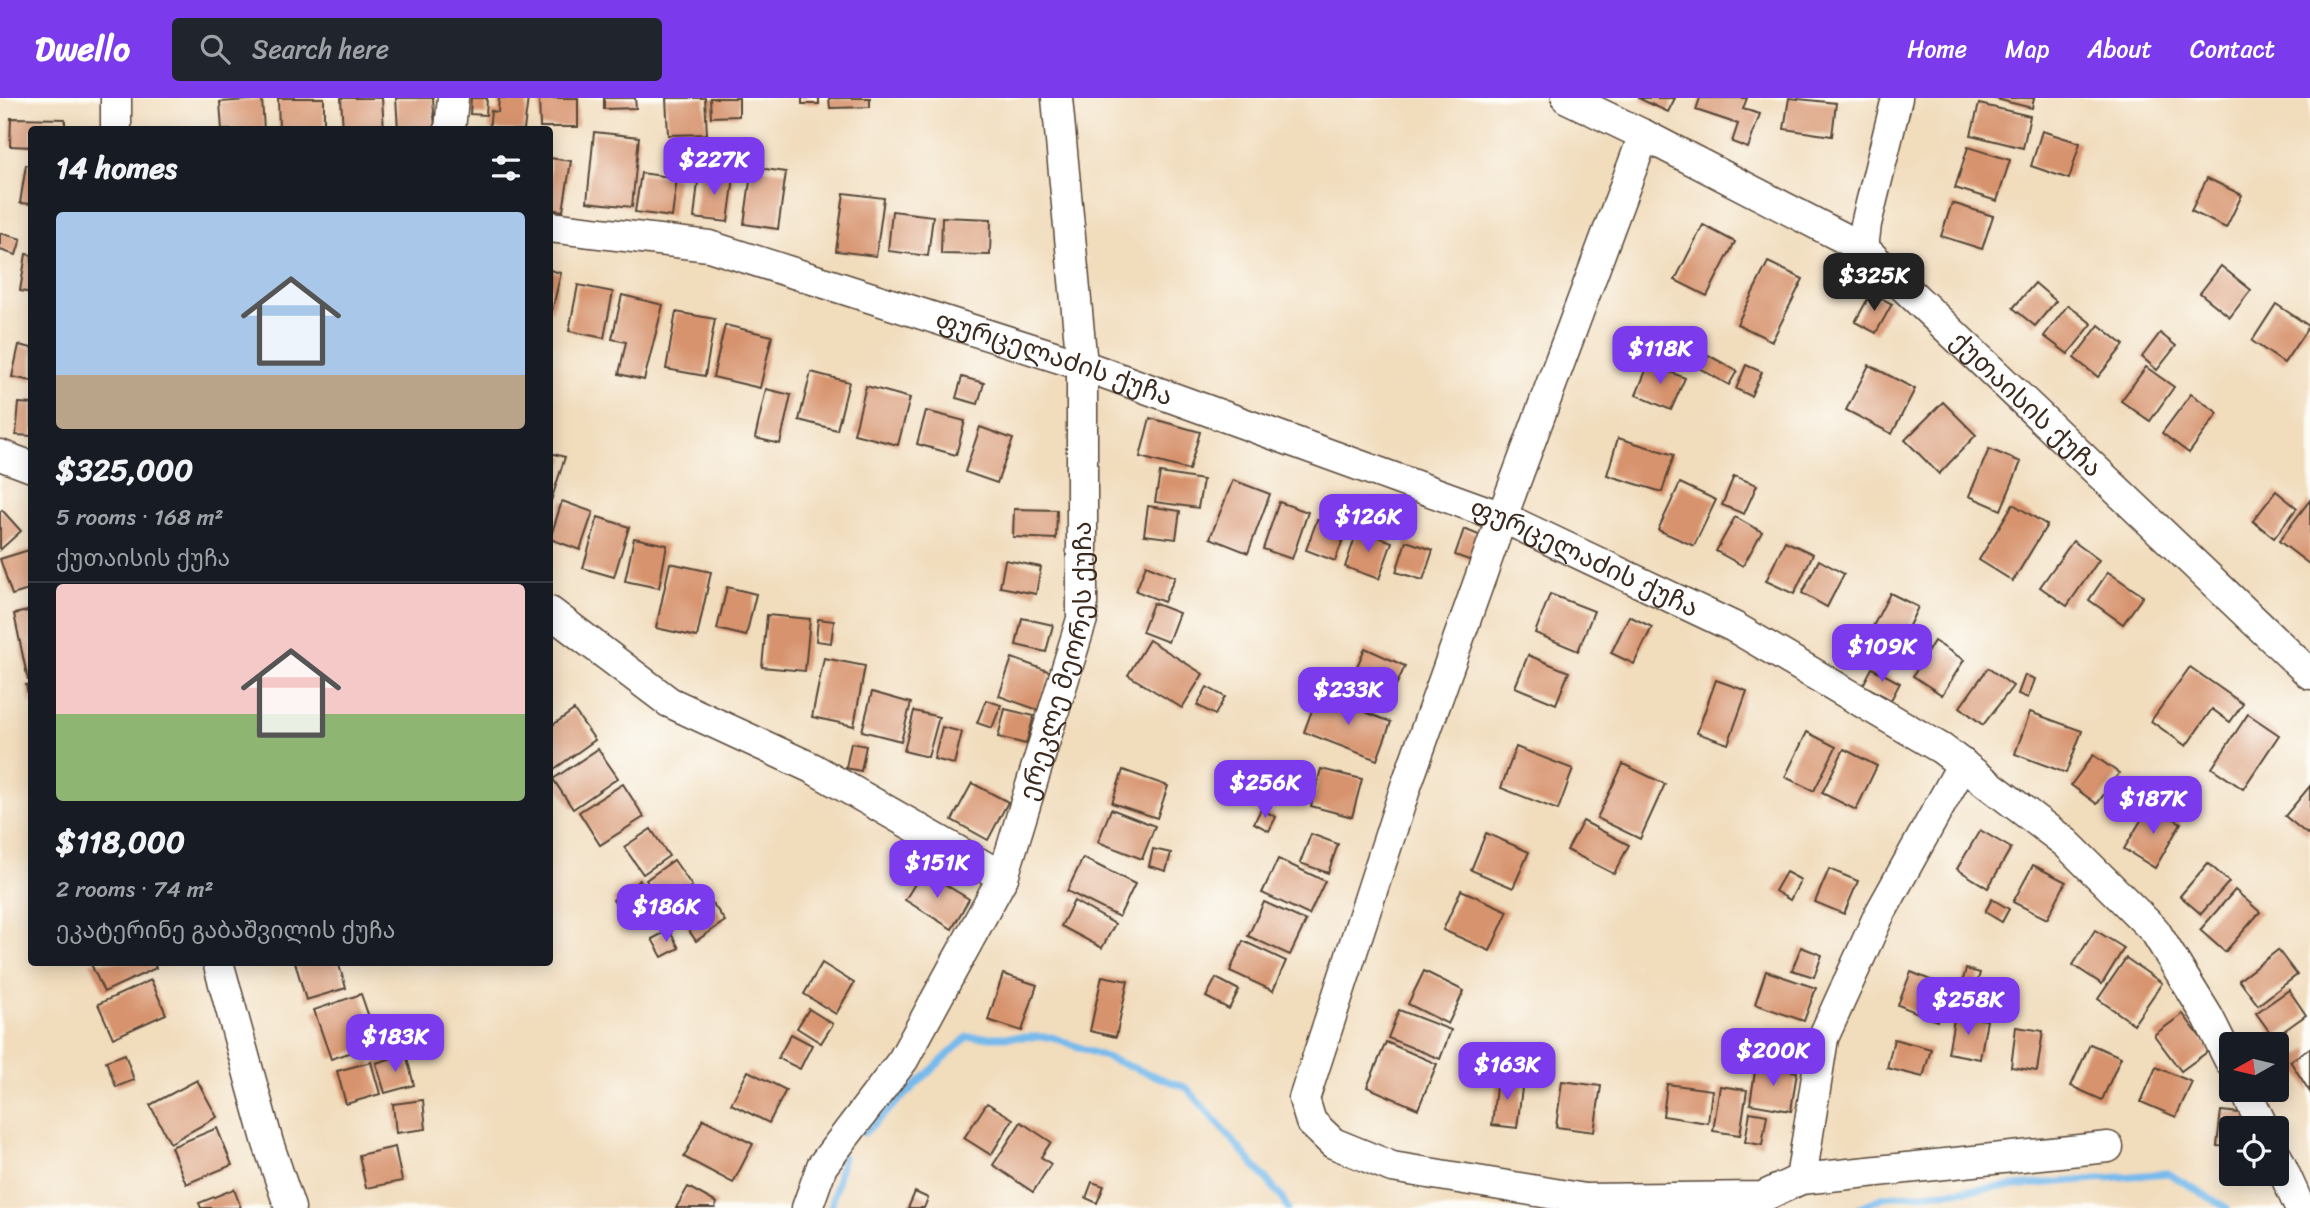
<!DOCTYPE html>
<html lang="en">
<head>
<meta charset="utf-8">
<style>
  body { margin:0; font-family:Sriracha,"Noto Sans Georgian",sans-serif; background:#20242c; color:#f1f3f6; height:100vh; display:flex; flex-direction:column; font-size:26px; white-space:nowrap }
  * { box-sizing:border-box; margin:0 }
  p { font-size:23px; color:#9ea1a6 }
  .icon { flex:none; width:38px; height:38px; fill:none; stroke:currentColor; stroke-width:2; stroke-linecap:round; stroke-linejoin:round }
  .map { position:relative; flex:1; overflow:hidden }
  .panel { position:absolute; left:28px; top:28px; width:525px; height:840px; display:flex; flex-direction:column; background:#171b24; border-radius:7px; box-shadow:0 4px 18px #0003 }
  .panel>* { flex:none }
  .needle { width:46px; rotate:262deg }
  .buttons { position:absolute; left:2219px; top:934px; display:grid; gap:14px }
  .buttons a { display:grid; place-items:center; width:70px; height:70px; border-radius:7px; background:#171b24; box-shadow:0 4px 18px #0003; font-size:35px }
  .price { position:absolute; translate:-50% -60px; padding:0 16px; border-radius:14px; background:#7c3aed; color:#fff; font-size:23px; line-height:46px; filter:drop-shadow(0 2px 4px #0008) }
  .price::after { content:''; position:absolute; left:50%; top:42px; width:21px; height:16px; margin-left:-10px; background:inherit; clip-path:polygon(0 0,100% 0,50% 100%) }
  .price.on { background:#222; color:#fff }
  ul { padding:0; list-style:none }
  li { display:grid; align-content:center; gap:14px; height:371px; padding:0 28px }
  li+li { border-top:2px solid #363941 }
  li span { display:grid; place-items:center; height:217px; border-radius:7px; color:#555 }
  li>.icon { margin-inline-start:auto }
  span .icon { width:126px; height:126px; fill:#fffc; stroke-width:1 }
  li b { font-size:30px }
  h2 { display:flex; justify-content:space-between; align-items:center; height:84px; padding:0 28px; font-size:30px }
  header { display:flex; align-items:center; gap:42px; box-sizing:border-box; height:98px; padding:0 35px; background:#7c3aed; color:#fff }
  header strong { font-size:33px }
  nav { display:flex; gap:38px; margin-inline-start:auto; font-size:24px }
  .search { width:490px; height:63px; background:#20242c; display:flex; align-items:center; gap:18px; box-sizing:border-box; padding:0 24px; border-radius:7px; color:#9ea1a6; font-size:26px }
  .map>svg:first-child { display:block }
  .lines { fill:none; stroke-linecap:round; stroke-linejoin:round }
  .stream { stroke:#76baec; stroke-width:7 }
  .building { fill:#d7936d }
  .minor-casing { stroke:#564536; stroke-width:33 }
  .minor { stroke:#fff; stroke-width:30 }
  .labels { text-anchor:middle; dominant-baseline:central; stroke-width:5; stroke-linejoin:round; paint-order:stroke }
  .street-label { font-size:26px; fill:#3b2a1e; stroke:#fdfcf7 }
</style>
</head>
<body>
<header>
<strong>Dwello</strong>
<div class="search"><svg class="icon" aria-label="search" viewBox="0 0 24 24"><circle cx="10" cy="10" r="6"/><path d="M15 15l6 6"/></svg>Search here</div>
<nav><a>Home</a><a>Map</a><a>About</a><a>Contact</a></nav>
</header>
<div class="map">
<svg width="2310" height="1110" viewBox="0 0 2310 1110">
  <rect width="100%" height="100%" fill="#fdfcf7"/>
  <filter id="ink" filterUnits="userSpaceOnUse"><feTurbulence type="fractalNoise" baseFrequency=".0143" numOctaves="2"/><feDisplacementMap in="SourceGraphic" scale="14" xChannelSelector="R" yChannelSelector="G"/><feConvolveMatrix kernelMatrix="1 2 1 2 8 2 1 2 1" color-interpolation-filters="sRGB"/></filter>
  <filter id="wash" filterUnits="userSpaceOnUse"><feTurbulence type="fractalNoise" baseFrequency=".00686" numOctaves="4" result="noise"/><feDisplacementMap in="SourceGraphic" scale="28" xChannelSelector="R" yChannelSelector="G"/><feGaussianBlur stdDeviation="1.57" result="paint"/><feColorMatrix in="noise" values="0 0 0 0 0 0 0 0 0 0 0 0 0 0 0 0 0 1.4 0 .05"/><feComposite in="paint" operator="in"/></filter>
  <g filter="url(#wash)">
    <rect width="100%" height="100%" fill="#f1dcbc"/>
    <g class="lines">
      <g class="stream">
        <polyline points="864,1035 967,939 1052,939 1187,990 1280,1097 1288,1110"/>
        <polyline points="831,1110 843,1059"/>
        <polyline points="1858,1110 1884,1099 2168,1075 2227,1110"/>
      </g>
    </g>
    <g id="blocks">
      <g class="building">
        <polygon points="278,0 324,0 324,32 279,32"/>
        <polygon points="341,0 382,0 384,32 343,32"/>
        <polygon points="396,0 433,0 435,32 398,32"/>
        <polygon points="471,0 487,0 486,17 470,16"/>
        <polygon points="499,0 528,0 524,32 489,32 491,13 498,14"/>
        <polygon points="539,0 578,0 578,29 540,29"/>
        <polygon points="604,0 635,0 636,10 604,11"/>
        <polygon points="666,0 705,0 707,36 668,37"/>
        <polygon points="710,0 739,0 739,18 711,19"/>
        <rect x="802" y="0" width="17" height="6"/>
        <polygon points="829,0 870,0 870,9 830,10"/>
        <polygon points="1638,0 1675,0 1668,14"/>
        <polygon points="1700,0 1747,0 1743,11 1760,16 1748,50 1732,44 1738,26 1696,12"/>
        <polygon points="1789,0 1836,5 1832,38 1784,31"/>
        <polygon points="1992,0 2034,0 2032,10"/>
        <polygon points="262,1 264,32 222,32 220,4"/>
        <polygon points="1979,6 2030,18 2023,50 1971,37"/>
        <polygon points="11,20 65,21 65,32 32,32 32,49 10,48"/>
        <polygon points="2042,33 2080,45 2069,81 2031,68"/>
        <polygon points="594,34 639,39 632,109 587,104"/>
        <polygon points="680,45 698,47 694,78 676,75"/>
        <polygon points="1968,49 2010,62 1997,103 1955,90"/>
        <polygon points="550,60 571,63 563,113 550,111"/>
        <polygon points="26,67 32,68 32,106 20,105"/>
        <polygon points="752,69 786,74 778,131 744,126"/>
        <polygon points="641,75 677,80 672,119 635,114"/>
        <polygon points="699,75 734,79 728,124 694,120"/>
        <polygon points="2207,80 2242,97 2226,130 2191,113"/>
        <polygon points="844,95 884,100 876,158 836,153"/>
        <polygon points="1952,105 1993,118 1982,151 1941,138"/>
        <polygon points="892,113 933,118 928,158 888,153"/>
        <polygon points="942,119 991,121 990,157 941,156"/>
        <polygon points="1703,127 1735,144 1707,198 1675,182"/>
        <polygon points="0,135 21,141 16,157 0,152"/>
        <polygon points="26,156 32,157 32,195 20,193"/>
        <polygon points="1768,164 1803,181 1772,243 1737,226"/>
        <polygon points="2221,168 2251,192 2230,219 2200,195"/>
        <polygon points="550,172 561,175 552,213 550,212"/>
        <polygon points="2035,185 2056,203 2035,228 2013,210"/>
        <polygon points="578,187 613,194 604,240 569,233"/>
        <polygon points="1871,195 1892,206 1876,235 1855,224"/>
        <polygon points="622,197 663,207 644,282 619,276 626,244 612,241"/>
        <polygon points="2276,206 2309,228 2284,265 2252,243"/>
        <polygon points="2068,207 2092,226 2068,256 2044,238"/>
        <polygon points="676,214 715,221 705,278 666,271"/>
        <polygon points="725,227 772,238 760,290 713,279"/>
        <polygon points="2099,227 2124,247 2098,279 2074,260"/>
        <polygon points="2160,235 2176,248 2157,272 2142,259"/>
        <polygon points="19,247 32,250 32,283 12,279"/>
        <polygon points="1690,247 1737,273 1729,287 1683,261"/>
        <polygon points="1649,265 1685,280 1671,312 1636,297"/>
        <polygon points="1746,267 1762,274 1751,298 1736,291"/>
        <polygon points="1869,267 1915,291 1892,336 1846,312"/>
        <polygon points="2146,269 2174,289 2150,323 2121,303"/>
        <polygon points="811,274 849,284 837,332 799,322"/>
        <polygon points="962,279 984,285 978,306 956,300"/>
        <polygon points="866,288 910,300 898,347 854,336"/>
        <polygon points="766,291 791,297 780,346 755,340"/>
        <polygon points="2191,296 2218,315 2189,355 2162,335"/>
        <polygon points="1943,304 1976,337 1939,376 1905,342"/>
        <polygon points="19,305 32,306 32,338 16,337"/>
        <polygon points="926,313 965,323 956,357 917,346"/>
        <polygon points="1150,320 1200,334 1189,372 1140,359"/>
        <polygon points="980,329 1013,341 997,385 965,374"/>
        <polygon points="1618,340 1674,357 1662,394 1607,377"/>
        <polygon points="1989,351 2021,364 2001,412 1969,398"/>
        <polygon points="550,355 565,359 550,406"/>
        <polygon points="1160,375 1203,382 1198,410 1155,404"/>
        <polygon points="1734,378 1757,387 1744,416 1722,407"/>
        <polygon points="1233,382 1270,396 1248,455 1210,440"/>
        <polygon points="1680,385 1716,402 1694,448 1658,432"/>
        <polygon points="2276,393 2297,410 2274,440 2253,423"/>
        <polygon points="2310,402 2310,464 2309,466 2279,443"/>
        <polygon points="562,403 593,414 580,452 550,441"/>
        <polygon points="1279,404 1308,414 1292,461 1263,451"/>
        <polygon points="2013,406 2047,427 2013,483 1979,462"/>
        <polygon points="1148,408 1180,413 1176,441 1144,437"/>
        <polygon points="1014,411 1057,412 1056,441 1013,439"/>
        <polygon points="2,412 21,433 0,452 0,414"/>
        <polygon points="598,419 629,429 614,479 583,470"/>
        <polygon points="1735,419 1762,434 1743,468 1716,453"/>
        <polygon points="1317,422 1346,433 1335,463 1306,452"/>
        <polygon points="1358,431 1392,444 1379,481 1345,469"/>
        <polygon points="1464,431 1486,440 1477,465 1455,457"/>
        <polygon points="634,440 667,447 659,490 625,483"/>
        <polygon points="1406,443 1433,452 1423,482 1396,474"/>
        <polygon points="1785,443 1813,456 1794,496 1766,483"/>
        <polygon points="2073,443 2099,462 2067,508 2040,489"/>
        <polygon points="32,451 32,491 12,497 0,461"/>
        <polygon points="1005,462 1041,469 1036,496 1000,489"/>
        <polygon points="1819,462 1844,476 1827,509 1802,495"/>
        <polygon points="670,465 711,474 697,539 656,530"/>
        <polygon points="1146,467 1175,479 1164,504 1136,493"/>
        <polygon points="2108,474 2143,498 2123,526 2089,502"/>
        <polygon points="727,489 756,496 746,538 717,531"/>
        <polygon points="1890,495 1918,509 1895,557 1866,542"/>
        <polygon points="1550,496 1594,513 1578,553 1535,535"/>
        <polygon points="1153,505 1179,515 1168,544 1142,534"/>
        <polygon points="32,512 32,581 28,582 14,516"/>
        <polygon points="767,517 810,521 805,573 762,569"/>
        <polygon points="1629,518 1652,529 1634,566 1611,555"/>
        <polygon points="1022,520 1053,527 1046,554 1016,547"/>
        <polygon points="818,521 834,523 831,545 816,543"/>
        <polygon points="1149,542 1203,576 1182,610 1128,577"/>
        <polygon points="1934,543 1964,562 1942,597 1913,578"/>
        <polygon points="1365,550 1405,568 1391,599 1351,582"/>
        <polygon points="1528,557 1569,574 1556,606 1515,589"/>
        <polygon points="824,560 865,568 854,628 812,619"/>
        <polygon points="1012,560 1051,574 1038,612 999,598"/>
        <polygon points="2190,569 2243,606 2230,624 2212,611 2186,648 2151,623"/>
        <polygon points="1872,570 1900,585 1891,602 1863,587"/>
        <polygon points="1988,570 2013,588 1983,627 1960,609"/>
        <polygon points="2025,577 2035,581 2028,600 2018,596"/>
        <polygon points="1716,582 1747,593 1728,646 1697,635"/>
        <polygon points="32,586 32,605 30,605 26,587"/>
        <polygon points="1207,589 1225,599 1215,617 1197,607"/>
        <polygon points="872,594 911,605 901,643 862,633"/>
        <polygon points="1318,596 1391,624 1377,662 1304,634"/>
        <polygon points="986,602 1001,607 992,630 977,625"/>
        <polygon points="1005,611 1034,618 1026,646 998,639"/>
        <polygon points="574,612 595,642 550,674 550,629"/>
        <polygon points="914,613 939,619 928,659 904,653"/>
        <polygon points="2030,614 2082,633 2066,675 2015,656"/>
        <polygon points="2248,616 2279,637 2243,691 2212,670"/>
        <polygon points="942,629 962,634 954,666 934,661"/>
        <polygon points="1807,634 1836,649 1814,693 1785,679"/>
        <polygon points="851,645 866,648 861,673 846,670"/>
        <polygon points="1516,649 1573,671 1558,712 1501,690"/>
        <polygon points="598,651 618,680 573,711 553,681"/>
        <polygon points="1844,651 1877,668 1856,712 1822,695"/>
        <polygon points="2093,657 2119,675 2097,706 2071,687"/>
        <polygon points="1623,666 1665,686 1640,741 1597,720"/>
        <polygon points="1321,671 1362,681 1352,719 1311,708"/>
        <polygon points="1123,672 1168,688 1157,720 1112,705"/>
        <polygon points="972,685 1008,704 988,742 952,722"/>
        <polygon points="623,686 644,719 600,747 579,714"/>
        <polygon points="2310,688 2310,733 2307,736 2285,718"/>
        <polygon points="2150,707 2181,725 2155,770 2124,751"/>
        <polygon points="1111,711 1155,728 1142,761 1098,744"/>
        <polygon points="1261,711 1276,719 1269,733 1254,725"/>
        <polygon points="1583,723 1629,747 1614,776 1567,752"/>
        <polygon points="651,731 669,758 643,776 624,749"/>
        <polygon points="1980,732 2011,750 1988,790 1957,771"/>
        <polygon points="1486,735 1529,754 1513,790 1471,772"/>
        <polygon points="1311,736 1338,746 1328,775 1300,765"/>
        <polygon points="1153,751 1171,755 1166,773 1149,768"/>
        <polygon points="1083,760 1135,786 1119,819 1067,793"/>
        <polygon points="1278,761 1325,783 1309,817 1262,795"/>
        <polygon points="674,762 692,788 664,808 646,782"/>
        <polygon points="2208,765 2229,784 2201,816 2180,798"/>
        <polygon points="2033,767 2066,784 2047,821 2013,804"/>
        <polygon points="1829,771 1858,783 1844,816 1815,804"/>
        <polygon points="923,773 969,801 952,831 905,802"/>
        <polygon points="1786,774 1801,782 1790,802 1775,793"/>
        <polygon points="640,782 657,805 629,825 613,802"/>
        <polygon points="1461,792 1508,813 1490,853 1443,832"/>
        <polygon points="2235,792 2260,814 2225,854 2200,832"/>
        <polygon points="706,796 725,823 696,843 678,816"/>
        <polygon points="1992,801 2009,811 2002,824 1985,814"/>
        <polygon points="1074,803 1115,826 1102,850 1061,828"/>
        <polygon points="1264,804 1306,823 1290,857 1248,838"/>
        <polygon points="669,832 679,850 662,859 652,841"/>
        <polygon points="2095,832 2124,850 2102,886 2073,867"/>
        <polygon points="1243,843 1286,863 1273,893 1230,873"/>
        <polygon points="1801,849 1822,857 1814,879 1792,872"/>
        <polygon points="2278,852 2297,877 2258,907 2239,882"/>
        <polygon points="2126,860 2162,885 2134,926 2098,901"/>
        <polygon points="90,864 153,864 156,870 104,894"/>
        <polygon points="295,864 338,864 346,890 306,902"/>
        <polygon points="822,865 854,885 836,916 804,896"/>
        <polygon points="1966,871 1980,875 1973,899 1959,895"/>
        <polygon points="1424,873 1464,893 1448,926 1408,906"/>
        <polygon points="1766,873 1816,890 1804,923 1755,906"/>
        <polygon points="1911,874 1950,890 1937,923 1898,907"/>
        <polygon points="1003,876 1037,887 1022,933 988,922"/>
        <polygon points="1102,878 1128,883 1116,939 1090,933"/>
        <polygon points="1216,880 1239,892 1229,911 1206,899"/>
        <polygon points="151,882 166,916 113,940 98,906"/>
        <polygon points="2289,892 2306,917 2274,940 2256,915"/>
        <polygon points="361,896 378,945 331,961 314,912"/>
        <polygon points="809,911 833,926 821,945 797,930"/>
        <polygon points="1399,912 1451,932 1440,961 1388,940"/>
        <polygon points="1955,916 1987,922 1980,961 1948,955"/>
        <polygon points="2183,916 2210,952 2181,973 2154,937"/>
        <polygon points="2016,929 2043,933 2037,973 2011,969"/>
        <polygon points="791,936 812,947 800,971 778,960"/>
        <polygon points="1894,941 1931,951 1923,979 1887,970"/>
        <polygon points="1386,944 1437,966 1418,1011 1367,989"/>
        <polygon points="2090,946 2121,959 2102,1002 2071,988"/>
        <polygon points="2310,950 2310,994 2290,963"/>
        <polygon points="125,956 134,982 116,989 106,963"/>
        <polygon points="406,956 414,987 385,995 376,965"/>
        <polygon points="371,964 380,996 346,1006 337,973"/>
        <polygon points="1756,967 1797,974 1791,1013 1750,1006"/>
        <polygon points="2156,969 2192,984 2176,1019 2141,1004"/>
        <polygon points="748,973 786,992 769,1025 731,1006"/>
        <polygon points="1497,979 1523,982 1517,1030 1492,1027"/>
        <polygon points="197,982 217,1019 170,1045 150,1007"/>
        <polygon points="1562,983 1601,988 1594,1034 1556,1029"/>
        <polygon points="1667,986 1712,992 1708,1025 1663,1018"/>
        <polygon points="1720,988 1747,992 1740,1037 1713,1033"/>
        <polygon points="423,1002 426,1031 396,1035 393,1006"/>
        <polygon points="987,1005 1013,1021 991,1057 964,1040"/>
        <polygon points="2221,1013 2249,1016 2247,1031 2231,1031 2231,1049 2217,1048"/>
        <polygon points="1750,1014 1767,1017 1762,1047 1745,1044"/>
        <polygon points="703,1021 753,1046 733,1085 684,1059"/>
        <polygon points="1021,1024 1051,1044 1041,1059 1051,1066 1033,1094 993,1067"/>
        <polygon points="217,1030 232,1067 186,1086 171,1049"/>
        <polygon points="395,1049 402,1083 366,1090 359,1057"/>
        <polygon points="1092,1084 1104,1088 1097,1105 1086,1100"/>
        <polygon points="688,1089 717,1105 715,1110 676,1110"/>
        <polygon points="234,1091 241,1110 201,1110 199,1105"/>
        <polygon points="915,1094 928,1100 924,1110 908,1110"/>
      </g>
    </g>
  </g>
  <g filter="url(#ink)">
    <use href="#blocks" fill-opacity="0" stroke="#564536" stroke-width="2"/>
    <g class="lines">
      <g class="minor-casing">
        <g id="minor">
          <polyline points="116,0 116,32"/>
          <path id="s1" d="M1567 0 1644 37 1863 150 2310 576"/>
          <polyline points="450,32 453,0"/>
          <polyline points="1644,37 1502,419 1406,688 1304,1001 1311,1024 1333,1045 1392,1069 1585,1101 1762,1099 1801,1081 2108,1049"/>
          <path id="s2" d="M550 129 709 148 1082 267 1502 419 1734 529 1942 651 2066 745 2155 833 2208 919 2231 965"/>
          <polyline points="1863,150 1866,126 1897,0"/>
          <polyline points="0,357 32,369"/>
          <polyline points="550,514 669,604 812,670 1003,779"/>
          <polyline points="218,864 268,1045 290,1110"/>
          <polyline points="2245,992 2264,1031"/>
          <polyline points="2277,1059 2300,1110"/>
          <polyline points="1801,1081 1823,940 1879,817 1963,666"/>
          <path id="s3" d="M807 1110 822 1068 903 962 1003 779 1082 521V267L1057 0"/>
        </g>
      </g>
      <use href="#minor" class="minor"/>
    </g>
  </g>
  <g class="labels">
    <g class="street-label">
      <text stroke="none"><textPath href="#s2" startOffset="523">ფურცელაძის ქუჩა</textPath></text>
      <text stroke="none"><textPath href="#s1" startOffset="558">ქუთაისის ქუჩა</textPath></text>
      <text stroke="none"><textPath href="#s2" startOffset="1090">ფურცელაძის ქუჩა</textPath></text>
      <text stroke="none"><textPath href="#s3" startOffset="611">ერეკლე მეორეს ქუჩა</textPath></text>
    </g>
  </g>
</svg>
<div class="buttons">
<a><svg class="needle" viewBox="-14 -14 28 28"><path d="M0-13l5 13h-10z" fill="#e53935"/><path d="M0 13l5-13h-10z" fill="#9ea1a6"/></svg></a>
<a><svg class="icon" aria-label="locate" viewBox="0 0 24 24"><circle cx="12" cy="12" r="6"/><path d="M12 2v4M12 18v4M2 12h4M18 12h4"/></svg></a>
</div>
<b class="price" style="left:714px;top:99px">$227K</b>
<b class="price on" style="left:1874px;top:215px">$325K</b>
<b class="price" style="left:1660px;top:288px">$118K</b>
<b class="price" style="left:1368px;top:456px">$126K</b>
<b class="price" style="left:1882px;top:586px">$109K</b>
<b class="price" style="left:1348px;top:629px">$233K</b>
<b class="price" style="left:1265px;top:722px">$256K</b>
<b class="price" style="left:2153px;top:738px">$187K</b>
<b class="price" style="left:937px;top:802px">$151K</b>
<b class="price" style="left:666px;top:846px">$186K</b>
<b class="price" style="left:1968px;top:939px">$258K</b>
<b class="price" style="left:395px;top:976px">$183K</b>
<b class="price" style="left:1773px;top:990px">$200K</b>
<b class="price" style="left:1507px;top:1004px">$163K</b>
<section class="panel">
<h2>14 homes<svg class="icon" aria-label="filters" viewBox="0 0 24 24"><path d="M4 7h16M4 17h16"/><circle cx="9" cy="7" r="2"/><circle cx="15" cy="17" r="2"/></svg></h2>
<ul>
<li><span style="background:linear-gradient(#a9c7e8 75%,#b9a48a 0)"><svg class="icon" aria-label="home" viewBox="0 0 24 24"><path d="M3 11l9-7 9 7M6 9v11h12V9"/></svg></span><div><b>$325,000</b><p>5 rooms · 168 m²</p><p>ქუთაისის ქუჩა</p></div></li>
<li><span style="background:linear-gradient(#f6c9c9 60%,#8fb573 0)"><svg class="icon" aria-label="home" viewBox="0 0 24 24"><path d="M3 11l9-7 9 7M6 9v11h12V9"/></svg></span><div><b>$118,000</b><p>2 rooms · 74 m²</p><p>ეკატერინე გაბაშვილის ქუჩა</p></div></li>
</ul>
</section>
</div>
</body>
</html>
